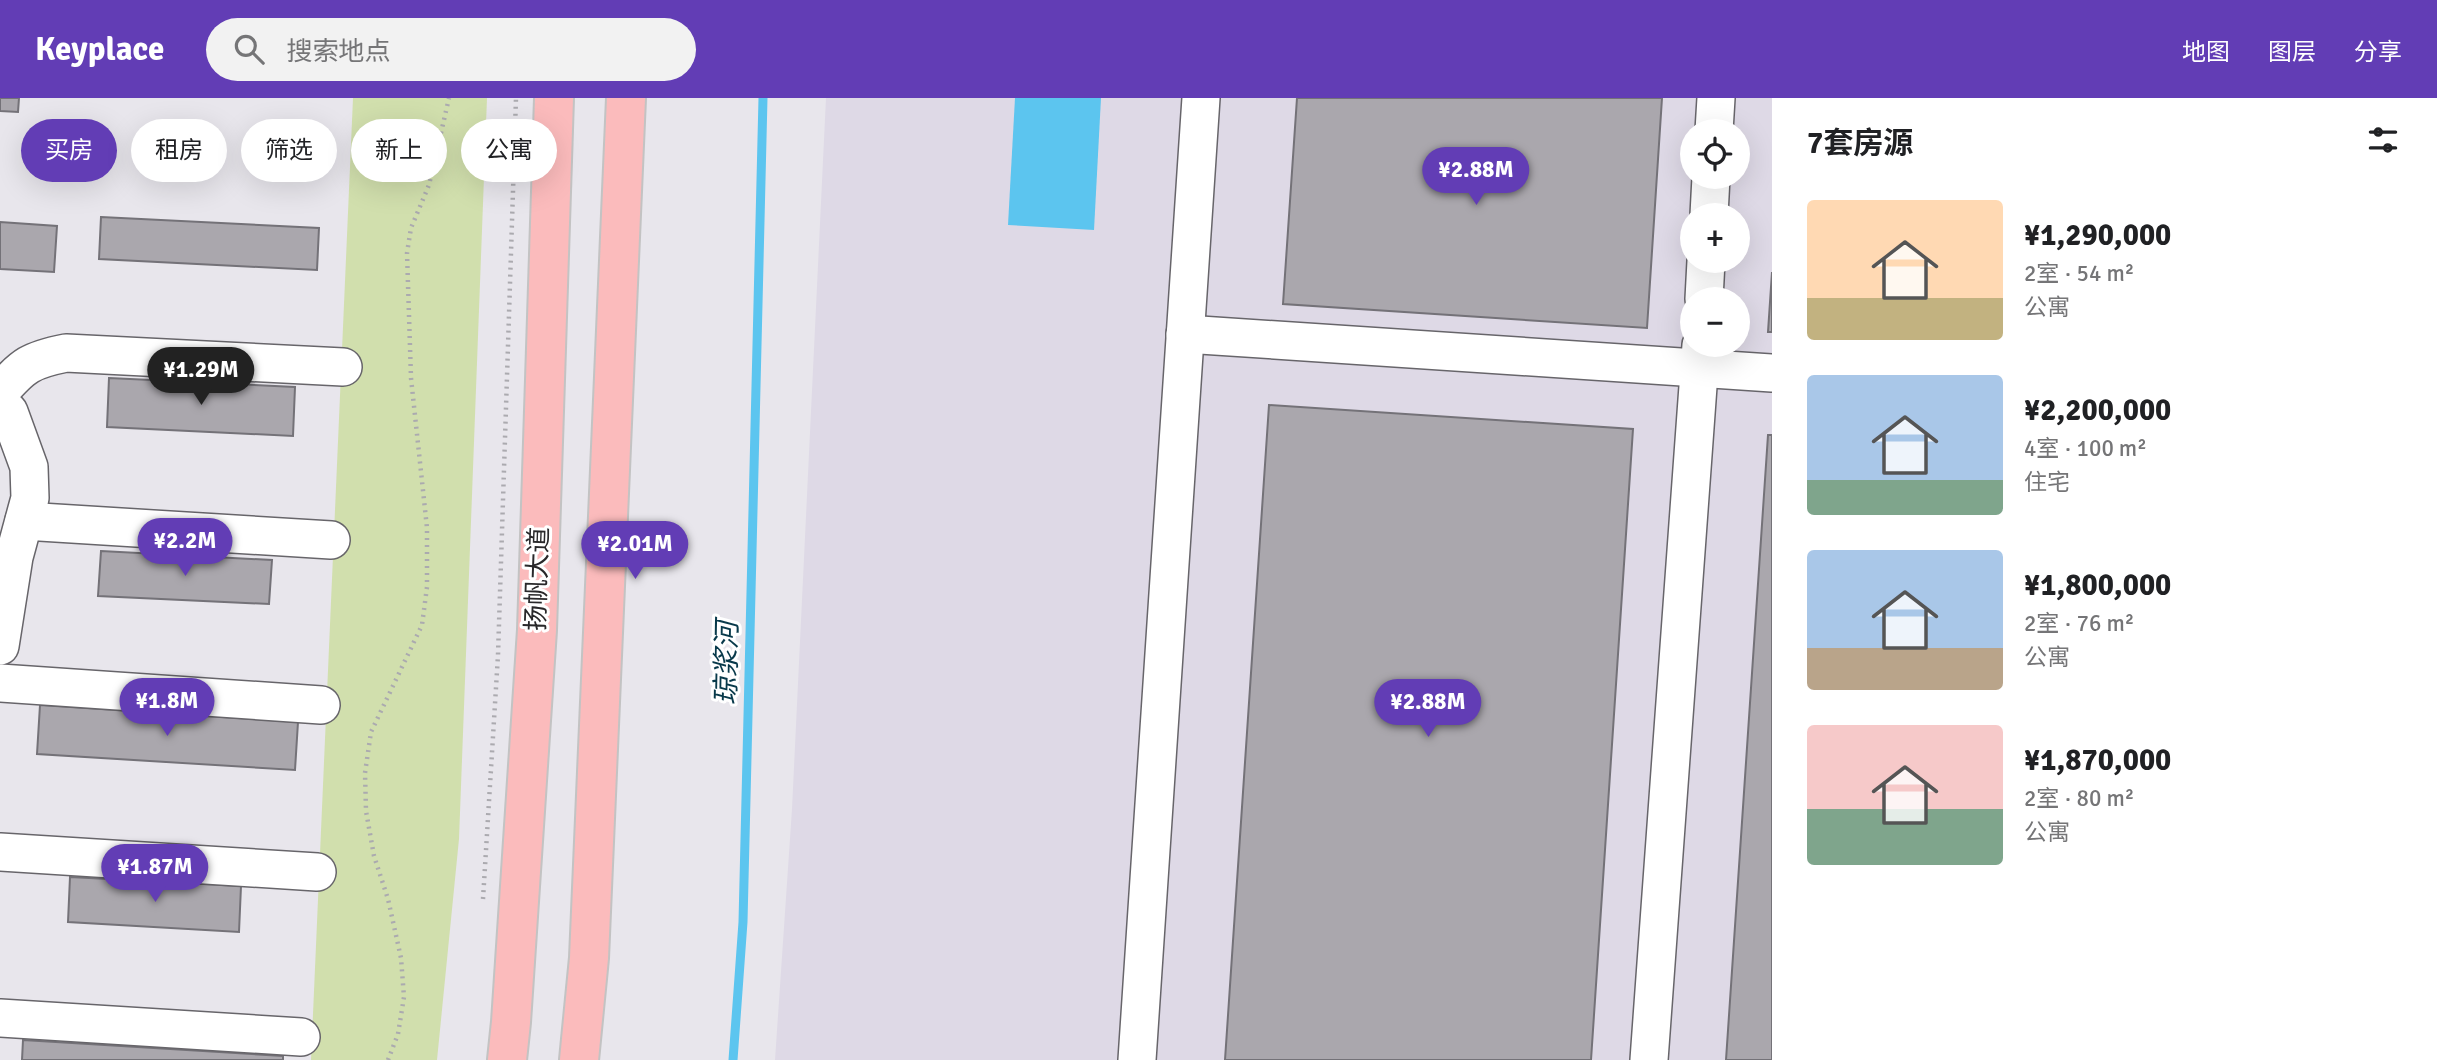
<!DOCTYPE html>
<html lang="zh">
<head>
<meta charset="utf-8">
<style>
  body { margin:0; font-family:Signika,"Noto Sans SC",sans-serif; background:#f2f2f2; color:#202124; height:100vh; display:flex; flex-direction:column; font-size:26px; white-space:nowrap }
  * { box-sizing:border-box; margin:0 }
  p { font-size:23px; color:#757577 }
  .icon { flex:none; width:38px; height:38px; fill:none; stroke:currentColor; stroke-width:2; stroke-linecap:round; stroke-linejoin:round }
  .map { position:relative; flex:1; overflow:hidden }
  .side { display:flex; flex-direction:column; background:#fff; width:665px }
  .side>* { flex:none }
  .top-card { position:absolute; left:21px; top:21px; width:665px; height:63px; display:flex; gap:14px }
  .tools { position:absolute; left:1680px; top:21px; display:grid; gap:14px }
  .tools a { display:grid; place-items:center; width:70px; height:70px; border-radius:50%; background:#fff; box-shadow:0 7px 28px #0002; font-size:35px }
  .price { position:absolute; translate:-50% -60px; padding:0 16px; border-radius:24px; background:#623db5; color:#fff; font-size:23px; line-height:46px; filter:drop-shadow(0 2px 4px #0008) }
  .price::after { content:''; position:absolute; left:50%; top:42px; width:21px; height:16px; margin-left:-10px; background:inherit; clip-path:polygon(0 0,100% 0,50% 100%) }
  .price.on { background:#222; color:#fff }
  ul { padding:0; list-style:none }
  li { display:flex; align-items:center; gap:21px; height:175px; padding:0 35px }
  li span { display:grid; place-items:center; flex:none; width:196px; height:140px; border-radius:7px; color:#555 }
  li>.icon { margin-inline-start:auto }
  span .icon { width:84px; height:84px; fill:#fffc; stroke-width:1 }
  li b { font-size:30px }
  h2 { display:flex; justify-content:space-between; align-items:center; height:84px; padding:0 35px; font-size:30px }
  .tag { padding:0 24px; border-radius:32px; background:#fff; box-shadow:0 7px 28px #0002; font-size:24px; line-height:63px }
  .tag.on { background:#623db5; color:#fff }
  header { display:flex; align-items:center; gap:42px; box-sizing:border-box; height:98px; padding:0 35px; background:#623db5; color:#fff }
  header strong { font-size:33px }
  nav { display:flex; gap:38px; margin-inline-start:auto; font-size:24px }
  .search { width:490px; height:63px; background:#f2f2f2; display:flex; align-items:center; gap:18px; box-sizing:border-box; padding:0 24px; border-radius:38px; color:#757577; font-size:26px }
  main { display:flex; flex:1; min-height:0 }
  .map>svg:first-child { display:block }
  .built { fill:#ded9e6; fill-rule:evenodd }
  .green { fill:#d1dfad }
  .water { fill:#5cc5ef }
  .lines { fill:none; stroke-linecap:round; stroke-linejoin:round }
  .stream { stroke:#5cc5ef; stroke-width:9 }
  .building { fill:#aaa7ad; stroke:#747278; stroke-width:2 }
  .minor-casing { stroke:#67656a; stroke-width:40 }
  .major-casing { stroke:#c3c3c3; stroke-width:42 }
  .path { stroke:#abaaaf; stroke-width:4.5; stroke-dasharray:2 5; stroke-linecap:butt }
  .minor { stroke:#fff; stroke-width:37 }
  .major { stroke:#fbbbbc; stroke-width:38 }
  .labels { text-anchor:middle; dominant-baseline:central; stroke-width:6; stroke-linejoin:round; paint-order:stroke }
  .street-label { font-size:26px; fill:#29282a; stroke:#fff }
  .water-label { font-size:28px; font-style:italic; fill:#08394a; stroke:#fff }
</style>
</head>
<body>
<header>
<strong>Keyplace</strong>
<div class="search"><svg class="icon" aria-label="search" viewBox="0 0 24 24"><circle cx="10" cy="10" r="6"/><path d="M15 15l6 6"/></svg>搜索地点</div>
<nav><a>地图</a><a>图层</a><a>分享</a></nav>
</header>
<main>
<div class="map">
<svg width="1772" height="962" viewBox="0 0 1772 962">
  <rect width="100%" height="100%" fill="#e8e6ec"/>
  <path class="built" d="M826 0H1772V962H775L792 711ZM1692 33H1738V79H1692ZM1692 117H1738V163H1692ZM1692 201H1738V247H1692Z"/>
  <polygon class="green" points="353,0 487,0 459,741 437,962 311,962"/>
  <polygon class="water" points="1015,0 1101,0 1094,132 1008,127"/>
  <g class="lines">
    <polyline class="stream" points="733,962 743,824 763,0"/>
  </g>
  <g class="building">
    <polygon points="0,0 19,0 18,14 0,13"/>
    <polygon points="1297,0 1662,0 1647,230 1283,206"/>
    <polygon points="101,119 319,130 317,172 99,161"/>
    <polygon points="0,124 57,128 54,174 0,171"/>
    <polygon points="1772,174 1772,234 1768,234"/>
    <polygon points="109,280 295,289 293,338 107,329"/>
    <polygon points="1269,307 1633,331 1591,962 1225,962"/>
    <polygon points="1768,337 1772,337 1772,962 1726,962"/>
    <polygon points="101,453 272,462 269,506 98,498"/>
    <polygon points="40,607 298,624 295,672 37,656"/>
    <polygon points="70,779 241,788 239,834 68,824"/>
    <polygon points="23,942 283,958 283,962 22,962"/>
  </g>
  <g class="lines">
    <g class="minor-casing">
      <g id="minor">
        <polyline points="1714,33 1716,0"/>
        <polyline points="1709,117 1711,79"/>
        <polyline points="1704,201 1706,163"/>
        <polyline points="1185,236 1772,275"/>
        <path d="M0 294C23 267 31 262 66 255L343 269"/>
        <polyline points="0,305 9,314 29,369 30,400 14,459 0,548"/>
        <polyline points="24,423 331,442"/>
        <polyline points="0,585 321,607"/>
        <polyline points="0,754 317,774"/>
        <polyline points="0,920 301,939"/>
        <polyline points="1137,962 1201,0"/>
        <polyline points="1649,962 1701,247"/>
      </g>
    </g>
    <g class="major-casing">
      <g id="major">
        <polyline points="507,962 511,924 537,532 554,0"/>
        <polyline points="579,962 589,860 626,0"/>
      </g>
    </g>
    <g class="path">
      <polyline points="483,801 498,557 516,0"/>
      <polyline points="388,962 398,936 404,899 401,860 388,801 374,758 366,713 365,675 371,634 422,527 427,489 427,430 411,280 407,155 411,130 429,87 449,0"/>
    </g>
    <use href="#minor" class="minor"/>
    <use href="#major" class="major"/>
  </g>
  <g class="labels">
    <g class="street-label">
      <text transform="translate(538 481) rotate(-88)">扬帆大道</text>
    </g>
    <g class="water-label">
      <text transform="translate(727 565) rotate(-89)">琼浆河</text>
    </g>
  </g>
</svg>
<div class="tools">
<a><svg class="icon" aria-label="locate" viewBox="0 0 24 24"><circle cx="12" cy="12" r="6"/><path d="M12 2v4M12 18v4M2 12h4M18 12h4"/></svg></a>
<a>+</a>
<a>−</a>
</div>
<b class="price" style="left:1476px;top:109px">¥2.88M</b>
<b class="price on" style="left:201px;top:309px">¥1.29M</b>
<b class="price" style="left:185px;top:480px">¥2.2M</b>
<b class="price" style="left:635px;top:483px">¥2.01M</b>
<b class="price" style="left:167px;top:640px">¥1.8M</b>
<b class="price" style="left:1428px;top:641px">¥2.88M</b>
<b class="price" style="left:155px;top:806px">¥1.87M</b>
<div class="top-card">
<a class="tag on">买房</a>
<a class="tag">租房</a>
<a class="tag">筛选</a>
<a class="tag">新上</a>
<a class="tag">公寓</a>
</div>
</div>
<section class="side">
<h2>7套房源<svg class="icon" aria-label="filters" viewBox="0 0 24 24"><path d="M4 7h16M4 17h16"/><circle cx="9" cy="7" r="2"/><circle cx="15" cy="17" r="2"/></svg></h2>
<ul>
<li><span style="background:linear-gradient(#ffd9b3 70%,#c2b280 0)"><svg class="icon" aria-label="home" viewBox="0 0 24 24"><path d="M3 11l9-7 9 7M6 9v11h12V9"/></svg></span><div><b>¥1,290,000</b><p>2室 · 54 m²</p><p>公寓</p></div></li>
<li><span style="background:linear-gradient(#a9c7e8 75%,#7fa58c 0)"><svg class="icon" aria-label="home" viewBox="0 0 24 24"><path d="M3 11l9-7 9 7M6 9v11h12V9"/></svg></span><div><b>¥2,200,000</b><p>4室 · 100 m²</p><p>住宅</p></div></li>
<li><span style="background:linear-gradient(#a9c7e8 70%,#b9a48a 0)"><svg class="icon" aria-label="home" viewBox="0 0 24 24"><path d="M3 11l9-7 9 7M6 9v11h12V9"/></svg></span><div><b>¥1,800,000</b><p>2室 · 76 m²</p><p>公寓</p></div></li>
<li><span style="background:linear-gradient(#f6c9c9 60%,#7fa58c 0)"><svg class="icon" aria-label="home" viewBox="0 0 24 24"><path d="M3 11l9-7 9 7M6 9v11h12V9"/></svg></span><div><b>¥1,870,000</b><p>2室 · 80 m²</p><p>公寓</p></div></li>
</ul>
</section>
</main>
</body>
</html>
